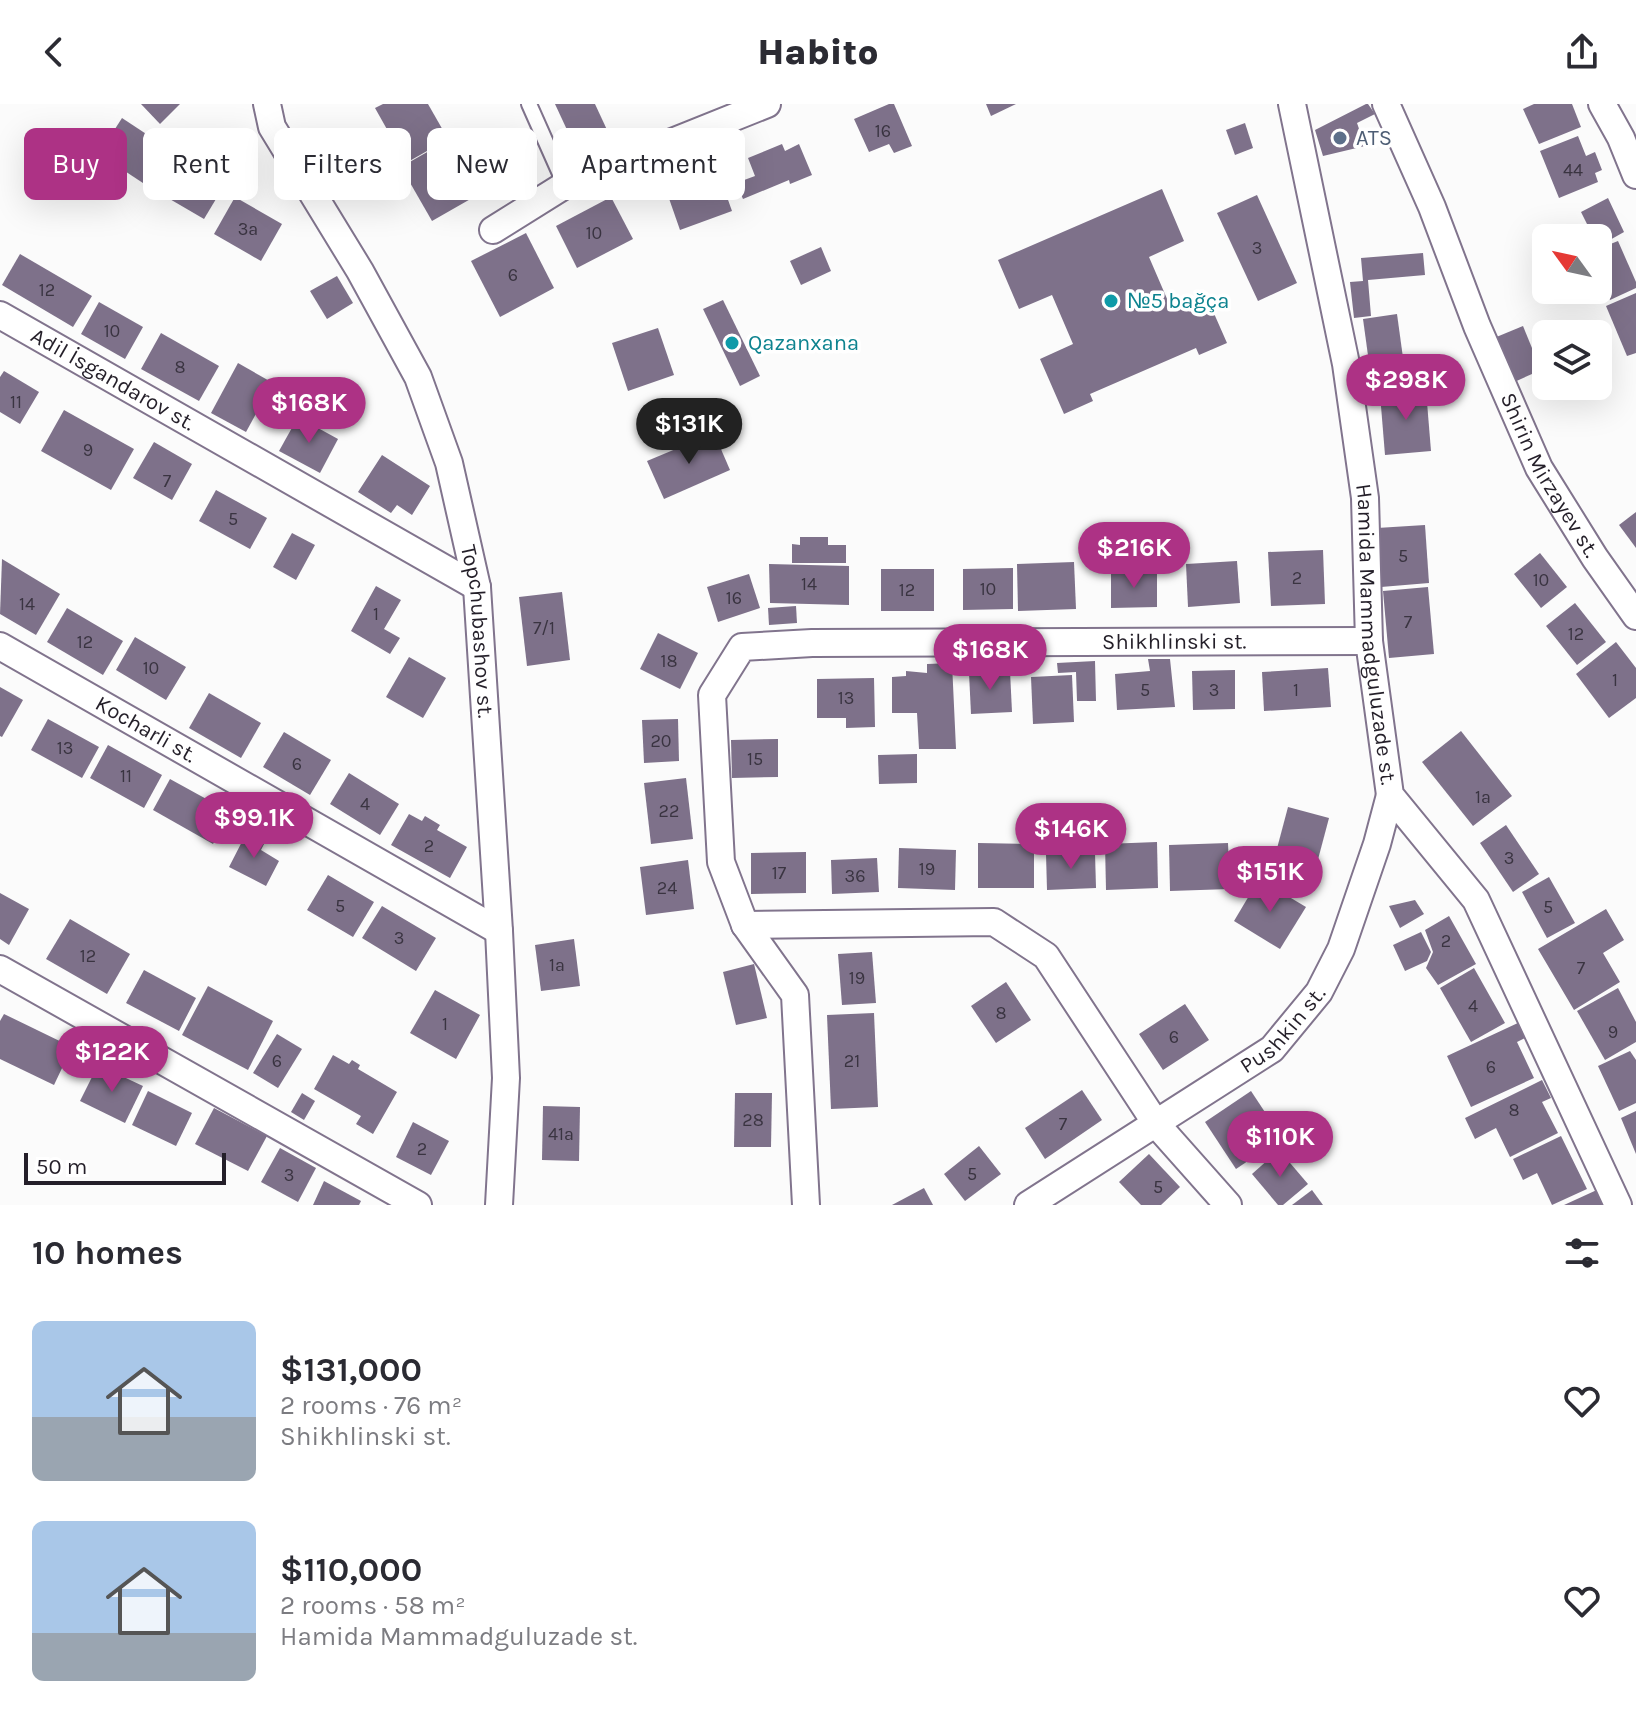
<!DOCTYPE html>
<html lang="en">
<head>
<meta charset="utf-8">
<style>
  body { margin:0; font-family:Karla,sans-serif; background:#f7f7f7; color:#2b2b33; height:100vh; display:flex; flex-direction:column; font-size:30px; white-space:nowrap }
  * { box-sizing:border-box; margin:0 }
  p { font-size:26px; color:#7c7c81 }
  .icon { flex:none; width:44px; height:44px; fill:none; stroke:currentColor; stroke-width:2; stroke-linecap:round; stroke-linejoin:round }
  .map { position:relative; height:1101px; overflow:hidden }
  .side { display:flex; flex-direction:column; background:#fff; flex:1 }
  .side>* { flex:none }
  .banner { position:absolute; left:24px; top:24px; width:800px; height:72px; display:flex; gap:16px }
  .needle { width:52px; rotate:303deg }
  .tools { position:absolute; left:1532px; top:120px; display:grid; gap:16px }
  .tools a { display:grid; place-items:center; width:80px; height:80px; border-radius:12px; background:#fff; box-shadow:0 8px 32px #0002; font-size:40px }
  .scale { position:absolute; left:24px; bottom:20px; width:202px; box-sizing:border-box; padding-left:8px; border:4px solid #241f29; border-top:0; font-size:22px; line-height:28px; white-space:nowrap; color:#241f29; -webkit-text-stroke:6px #fff; paint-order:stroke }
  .price { position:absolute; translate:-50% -68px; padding:0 18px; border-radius:28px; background:#ad3285; color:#fff; font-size:26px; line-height:52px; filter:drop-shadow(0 2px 4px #0008) }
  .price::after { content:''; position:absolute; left:50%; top:48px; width:24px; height:18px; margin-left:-12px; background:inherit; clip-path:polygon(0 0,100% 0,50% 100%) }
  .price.active { background:#222; color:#fff }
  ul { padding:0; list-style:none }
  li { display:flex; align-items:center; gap:24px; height:200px; padding:0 32px }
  li span { display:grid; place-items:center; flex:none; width:224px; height:160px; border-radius:12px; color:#555 }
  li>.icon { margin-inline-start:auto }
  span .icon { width:96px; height:96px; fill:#fffc; stroke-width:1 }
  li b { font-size:34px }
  h2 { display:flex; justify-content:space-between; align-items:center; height:96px; padding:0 32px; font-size:34px }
  .chip { padding:0 28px; border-radius:12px; background:#fff; box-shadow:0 8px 32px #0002; font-size:28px; line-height:72px }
  .chip.active { background:#ad3285; color:#fff }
  header { display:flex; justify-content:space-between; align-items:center; height:104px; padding:0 32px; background:#fff; font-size:36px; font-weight:800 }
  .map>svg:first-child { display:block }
  .building { fill:#7e718a }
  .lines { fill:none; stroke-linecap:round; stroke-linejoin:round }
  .lane-casing { stroke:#81748d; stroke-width:18 }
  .street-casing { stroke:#81748d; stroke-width:30 }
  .lane { stroke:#fff; stroke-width:14 }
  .street { stroke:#fff; stroke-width:26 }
  .service-dot { fill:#5c6f8a; stroke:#fff; stroke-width:3 }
  .culture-dot { fill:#0f9aa8; stroke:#fff; stroke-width:3 }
  .labels { text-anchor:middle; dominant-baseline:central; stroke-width:7; stroke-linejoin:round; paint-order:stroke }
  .number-label { font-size:18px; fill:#3a3441 }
  .service-label { font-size:22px; fill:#4e5e75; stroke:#fff; text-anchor:start }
  .culture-label { font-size:22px; fill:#0d838f; stroke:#fff; text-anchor:start }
  .street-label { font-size:22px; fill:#241f29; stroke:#fff }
</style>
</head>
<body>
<header><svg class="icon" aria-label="back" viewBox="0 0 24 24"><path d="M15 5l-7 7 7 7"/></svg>Habito<svg class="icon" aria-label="share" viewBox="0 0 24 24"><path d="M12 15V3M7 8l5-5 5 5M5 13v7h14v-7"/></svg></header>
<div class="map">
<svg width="1636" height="1101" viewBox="0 0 1636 1101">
  <rect width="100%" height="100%" fill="#fbfbfb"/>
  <g class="building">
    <polygon points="141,0 180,0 160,20"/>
    <polygon points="383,0 428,0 448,35 406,59 375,4"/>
    <polygon points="555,0 595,0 608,28 575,43"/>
    <polygon points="889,0 894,0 912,42 894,49 889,40 869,48 854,15"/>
    <polygon points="986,0 1016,0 991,12"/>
    <polygon points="1366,0 1368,0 1375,10 1357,19 1365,42 1323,52 1315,26"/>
    <polygon points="1534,0 1572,0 1581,23 1539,40 1523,5"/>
    <polygon points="122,14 172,47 149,83 99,50"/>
    <polygon points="1245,19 1253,44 1235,51 1226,26"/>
    <polygon points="1578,32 1586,52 1595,48 1602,66 1595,69 1598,78 1559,94 1540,47"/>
    <polygon points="443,39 474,93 432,117 401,63"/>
    <polygon points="782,40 785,47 799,40 812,71 790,80 789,76 743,95 736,79 755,72 748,54"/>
    <polygon points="177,52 225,80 204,115 156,87"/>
    <polygon points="717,65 732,107 680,126 665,83"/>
    <polygon points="1162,85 1184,137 1149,153 1171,204 1205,189 1227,239 1199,251 1196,244 1090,290 1093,297 1064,310 1040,255 1073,240 1052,191 1019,205 998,156"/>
    <polygon points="1257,91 1297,179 1258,197 1217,109"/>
    <polygon points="235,93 282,120 261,157 214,130"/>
    <polygon points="611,93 633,135 577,164 556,122"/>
    <polygon points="1608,94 1624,128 1608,137 1605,132 1598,135 1594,134 1581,108"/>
    <polygon points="526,129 554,184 500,213 471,157"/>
    <polygon points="1618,137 1636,178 1636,184 1610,196 1598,168 1598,145"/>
    <polygon points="821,143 831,167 801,181 790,157"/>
    <polygon points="1423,149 1425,171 1368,176 1371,212 1354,214 1350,178 1363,177 1361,154"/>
    <polygon points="20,150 92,192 73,223 2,181"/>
    <polygon points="337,172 353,199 327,215 310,187"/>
    <polygon points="1636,189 1636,249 1627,252 1606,202"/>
    <polygon points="723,196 760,272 740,282 703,205"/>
    <polygon points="99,198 143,223 125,255 81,230"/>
    <polygon points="1397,210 1404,261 1370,266 1363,215"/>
    <polygon points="1523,222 1541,266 1512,279 1494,234"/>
    <polygon points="658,224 674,271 628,287 612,239"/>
    <polygon points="161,229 219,262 199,297 141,265"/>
    <polygon points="238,259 273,279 246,328 211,309"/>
    <polygon points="4,267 39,288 20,320 0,308 0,273"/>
    <polygon points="1426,286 1431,347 1385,351 1380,290"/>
    <polygon points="64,306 134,345 111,386 41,347"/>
    <polygon points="298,313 338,335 320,369 279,347"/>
    <polygon points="714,329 730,366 664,395 647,357"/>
    <polygon points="154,338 192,360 172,396 133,374"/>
    <polygon points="382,351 430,382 412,411 397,401 391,409 358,388"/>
    <polygon points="216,386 267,414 250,445 199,417"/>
    <polygon points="1636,408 1636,444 1619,421"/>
    <polygon points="1425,421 1429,479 1381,483 1377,424"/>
    <polygon points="292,429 315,441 296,476 273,463"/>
    <polygon points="800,433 828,433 828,441 846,441 846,459 792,459 792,440 800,441"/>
    <polygon points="1323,446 1325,500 1271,502 1268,448"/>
    <polygon points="1540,449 1567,483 1541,504 1514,470"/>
    <polygon points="2,455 60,490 36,531 0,510"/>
    <polygon points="1237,457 1240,499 1188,503 1186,460"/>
    <polygon points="1074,458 1076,505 1018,507 1017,460"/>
    <polygon points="769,460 849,462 849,501 770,499"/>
    <polygon points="1013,464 1013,505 963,506 963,465"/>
    <rect x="881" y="465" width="53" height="42"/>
    <polygon points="1157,469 1157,503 1111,504 1111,470"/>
    <polygon points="749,470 760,504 718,518 707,483"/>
    <polygon points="376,482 401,496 384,525 400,534 390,550 351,527"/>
    <polygon points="1428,483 1434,550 1389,554 1383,487"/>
    <polygon points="562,488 570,556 527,562 519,493"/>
    <polygon points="1575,499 1606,538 1577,561 1546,522"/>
    <polygon points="796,502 797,519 769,521 768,504"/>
    <polygon points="67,504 123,537 103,571 47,538"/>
    <polygon points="658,529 698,549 680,585 640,565"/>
    <polygon points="135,533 186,563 166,596 116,566"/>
    <polygon points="1616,538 1636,564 1636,594 1609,614 1576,570"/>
    <polygon points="409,553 446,574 423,614 386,593"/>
    <polygon points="1148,555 1170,555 1175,603 1117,606 1115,570 1150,567"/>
    <polygon points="1095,557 1096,597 1077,597 1076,568 1058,569 1057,559"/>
    <polygon points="952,559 956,645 919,645 917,609 892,609 892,573 906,572 906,567 927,569 927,560"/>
    <polygon points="1328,564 1331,603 1264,607 1262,568"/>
    <polygon points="1235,566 1235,605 1193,606 1192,567"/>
    <polygon points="1010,567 1012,608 971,610 969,569"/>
    <polygon points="1072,571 1074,618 1033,620 1031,573"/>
    <polygon points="874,574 875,623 846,624 846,614 817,614 817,575"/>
    <polygon points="0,583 23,596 2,633 0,632"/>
    <polygon points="209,589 261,619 241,654 189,624"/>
    <polygon points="48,615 99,643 82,674 31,646"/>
    <polygon points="678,615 679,657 644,659 642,616"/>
    <polygon points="1461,627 1512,692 1473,722 1422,658"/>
    <polygon points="284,628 331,656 310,691 263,663"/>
    <polygon points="778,635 778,673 732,674 731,636"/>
    <polygon points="108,641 162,671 144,704 90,674"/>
    <polygon points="917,650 917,679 879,680 878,651"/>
    <polygon points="349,669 399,700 380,731 330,700"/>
    <polygon points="686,674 693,735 651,740 644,679"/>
    <polygon points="170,675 230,708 213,740 153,706"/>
    <polygon points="1288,703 1329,714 1316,763 1275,752"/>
    <polygon points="409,710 422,717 425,712 440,721 437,726 467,743 450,774 391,741"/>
    <polygon points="1506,721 1539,770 1513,788 1480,739"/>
    <polygon points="248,726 266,736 261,746 279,757 266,782 229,763"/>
    <polygon points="1157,738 1158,784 1106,786 1105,740"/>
    <polygon points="978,739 1034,740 1034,784 978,784"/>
    <polygon points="1228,739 1230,785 1170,787 1169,741"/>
    <polygon points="899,744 956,746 955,786 898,784"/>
    <polygon points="806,748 806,789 751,790 751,749"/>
    <polygon points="1095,749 1096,784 1047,786 1046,750"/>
    <polygon points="877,754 879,788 832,790 831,756"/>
    <polygon points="688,756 694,805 646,811 640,763"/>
    <polygon points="328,771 374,798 353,833 307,806"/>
    <polygon points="1549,773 1575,819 1547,834 1522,788"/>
    <polygon points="1259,775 1306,803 1280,845 1234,817"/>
    <polygon points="0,789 29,805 9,841 0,835"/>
    <polygon points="1415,796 1424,810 1400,824 1389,802"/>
    <polygon points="382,802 436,834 416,867 362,834"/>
    <polygon points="1606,805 1624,836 1603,849 1620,878 1574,906 1538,845"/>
    <polygon points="1449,812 1476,860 1438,881 1426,864 1433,848 1425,826"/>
    <polygon points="70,815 130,850 107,890 46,855"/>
    <polygon points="1421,828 1431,848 1427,857 1405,867 1393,841"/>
    <polygon points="574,835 580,882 541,887 535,841"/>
    <polygon points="872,848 876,899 842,901 838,850"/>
    <polygon points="754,860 767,914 736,921 723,868"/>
    <polygon points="1474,864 1505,919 1471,938 1440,884"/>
    <polygon points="144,866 196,894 179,927 126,899"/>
    <polygon points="1006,878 1031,916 996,939 971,902"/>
    <polygon points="208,882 273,917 248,966 182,931"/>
    <polygon points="1618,884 1636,918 1636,938 1605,956 1577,907"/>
    <polygon points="435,886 480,911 456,955 410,929"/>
    <polygon points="1185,900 1209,936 1163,966 1139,930"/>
    <polygon points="874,909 878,1003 831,1005 827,911"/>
    <polygon points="4,910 72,943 54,981 0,955 0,917"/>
    <polygon points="1520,918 1527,933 1517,938 1534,974 1471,1003 1447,952"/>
    <polygon points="277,930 302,945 278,984 253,969"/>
    <polygon points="1630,947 1636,956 1636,999 1619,1007 1598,962"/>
    <polygon points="333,951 349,960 352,956 360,961 358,965 397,988 373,1030 356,1020 361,1012 314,985"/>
    <polygon points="98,961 143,982 125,1019 80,997"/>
    <polygon points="1542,976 1551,994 1542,998 1558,1029 1510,1053 1496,1024 1475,1035 1465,1014"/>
    <polygon points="1082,986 1102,1016 1045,1055 1025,1024"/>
    <polygon points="148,987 192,1009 176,1042 132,1021"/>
    <polygon points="1251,987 1282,1034 1236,1065 1205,1018"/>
    <polygon points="302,989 315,997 304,1016 291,1008"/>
    <polygon points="735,989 772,989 771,1043 734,1043"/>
    <polygon points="543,1002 580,1003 579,1057 542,1056"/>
    <polygon points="214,1004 267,1032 248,1067 195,1040"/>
    <polygon points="1636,1007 1636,1050 1621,1014"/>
    <polygon points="413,1018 449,1037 431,1071 396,1053"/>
    <polygon points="1561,1032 1587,1085 1552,1101 1537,1069 1523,1076 1513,1055"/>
    <polygon points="979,1042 1001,1070 965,1097 944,1070"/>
    <polygon points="280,1044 316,1064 298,1098 261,1078"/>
    <polygon points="1279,1046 1308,1080 1283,1101 1278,1101 1252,1070"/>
    <polygon points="1149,1050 1180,1083 1161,1101 1141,1101 1119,1078"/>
    <polygon points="324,1077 361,1097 359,1101 313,1101"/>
    <polygon points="924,1084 933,1101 892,1101"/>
    <polygon points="1599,1085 1606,1101 1564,1101"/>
    <polygon points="1312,1086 1323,1101 1292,1101"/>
  </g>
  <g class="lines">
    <g class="lane-casing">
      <polyline id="lane" points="529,0 565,81"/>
    </g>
    <g class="street-casing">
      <g id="street">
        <path id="s1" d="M267 0 272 23 360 167 418 273 449 359 477 483 499 827 506 974 499 1101"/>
        <path id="s2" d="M1292 0 1346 260 1365 394 1369 537 1390 691 1476 796 1618 1101"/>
        <path id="s3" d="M1386 0 1432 103 1477 222 1539 364 1595 454 1636 512"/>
        <polyline points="1602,0 1621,34 1636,71"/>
        <polyline points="493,126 565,81 767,0"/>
        <path id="s4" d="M0 211 477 483"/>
        <path id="s5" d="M0 542 499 827"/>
        <polyline points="745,821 994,818 1046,852 1157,1021 1228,1101"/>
        <polyline points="0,865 418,1101"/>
        <path id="s6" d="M806 1101 795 891 745 821 721 758 712 591 742 543 812 539 1369 537"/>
        <path id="s7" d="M1028 1101 1272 945 1319 888 1341 845 1377 740 1390 691"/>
      </g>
    </g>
    <use href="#lane" class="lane"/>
    <use href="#street" class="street"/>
  </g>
  <circle class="service-dot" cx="1340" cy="34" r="8"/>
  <g class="culture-dot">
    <circle cx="1111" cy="197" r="8"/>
    <circle cx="732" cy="239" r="8"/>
  </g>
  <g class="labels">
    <g class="number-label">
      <text x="883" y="27">16</text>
      <text x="1573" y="66">44</text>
      <text x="248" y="125">3a</text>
      <text x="594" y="129">10</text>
      <text x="1257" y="144">3</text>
      <text x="513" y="171">6</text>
      <text x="47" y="186">12</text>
      <text x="112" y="227">10</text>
      <text x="180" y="263">8</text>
      <text x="16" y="298">11</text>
      <text x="88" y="346">9</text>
      <text x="167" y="377">7</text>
      <text x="233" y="415">5</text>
      <text x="1403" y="452">5</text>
      <text x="1297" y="474">2</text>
      <text x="1541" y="476">10</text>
      <text x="809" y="480">14</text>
      <text x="988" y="485">10</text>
      <text x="907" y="486">12</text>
      <text x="734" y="494">16</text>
      <text x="27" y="500">14</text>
      <text x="376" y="510">1</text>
      <text x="1408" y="518">7</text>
      <text x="544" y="524">7/1</text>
      <text x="1576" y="530">12</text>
      <text x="85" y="538">12</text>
      <text x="669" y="557">18</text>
      <text x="151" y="564">10</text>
      <text x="1615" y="576">1</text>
      <text x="1145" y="586">5</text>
      <text x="1214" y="586">3</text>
      <text x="1296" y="586">1</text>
      <text x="846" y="594">13</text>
      <text x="661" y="637">20</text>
      <text x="65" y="644">13</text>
      <text x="755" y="655">15</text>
      <text x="297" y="660">6</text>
      <text x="126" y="672">11</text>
      <text x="1483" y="693">1a</text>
      <text x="365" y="700">4</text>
      <text x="669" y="707">22</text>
      <text x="429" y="742">2</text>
      <text x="1509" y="754">3</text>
      <text x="927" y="765">19</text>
      <text x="779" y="769">17</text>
      <text x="855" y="772">36</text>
      <text x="667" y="784">24</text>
      <text x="340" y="802">5</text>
      <text x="1548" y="803">5</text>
      <text x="399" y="834">3</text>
      <text x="1446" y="837">2</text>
      <text x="88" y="852">12</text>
      <text x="557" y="861">1a</text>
      <text x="1581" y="864">7</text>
      <text x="857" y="874">19</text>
      <text x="1473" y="902">4</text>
      <text x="1001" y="909">8</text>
      <text x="445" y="920">1</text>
      <text x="1613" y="928">9</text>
      <text x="1174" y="933">6</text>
      <text x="277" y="957">6</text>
      <text x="852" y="957">21</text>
      <text x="1491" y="963">6</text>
      <text x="1514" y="1006">8</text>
      <text x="753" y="1016">28</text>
      <text x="1063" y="1020">7</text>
      <text x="561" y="1030">41a</text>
      <text x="422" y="1045">2</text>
      <text x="972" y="1070">5</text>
      <text x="289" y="1071">3</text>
      <text x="1158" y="1083">5</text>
    </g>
    <g class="service-label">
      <text x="1356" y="34">ATS</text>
    </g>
    <g class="culture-label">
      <text x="1127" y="197">№5 bağça</text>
      <text x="748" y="239">Qazanxana</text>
    </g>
    <g class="street-label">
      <text stroke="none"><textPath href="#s4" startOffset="130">Adil İsgandarov st.</textPath></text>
      <text stroke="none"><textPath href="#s3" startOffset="406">Shirin Mirzayev st.</textPath></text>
      <text stroke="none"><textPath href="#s1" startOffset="576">Topchubashov st.</textPath></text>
      <text stroke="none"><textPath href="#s2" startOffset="538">Hamida Mammadguluzade st.</textPath></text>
      <text stroke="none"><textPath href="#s6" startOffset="1020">Shikhlinski st.</textPath></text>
      <text stroke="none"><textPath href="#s5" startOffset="168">Kocharli st.</textPath></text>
      <text stroke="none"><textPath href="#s7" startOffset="310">Pushkin st.</textPath></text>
    </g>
  </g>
</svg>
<div class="tools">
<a><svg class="needle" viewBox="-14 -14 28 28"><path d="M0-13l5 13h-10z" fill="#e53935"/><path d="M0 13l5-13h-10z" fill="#7c7c81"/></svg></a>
<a><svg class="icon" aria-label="layers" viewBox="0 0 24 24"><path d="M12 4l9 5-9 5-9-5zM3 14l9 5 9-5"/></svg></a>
</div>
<div class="scale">50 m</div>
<b class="price" style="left:1406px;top:318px">$298K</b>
<b class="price" style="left:309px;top:341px">$168K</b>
<b class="price active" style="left:689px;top:362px">$131K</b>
<b class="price" style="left:1134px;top:486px">$216K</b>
<b class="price" style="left:990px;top:588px">$168K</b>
<b class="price" style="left:254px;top:756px">$99.1K</b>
<b class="price" style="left:1071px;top:767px">$146K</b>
<b class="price" style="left:1270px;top:810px">$151K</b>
<b class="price" style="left:112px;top:990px">$122K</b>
<b class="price" style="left:1280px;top:1075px">$110K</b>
<div class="banner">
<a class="chip active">Buy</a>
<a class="chip">Rent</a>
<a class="chip">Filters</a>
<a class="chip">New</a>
<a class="chip">Apartment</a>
</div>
</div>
<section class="side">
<h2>10 homes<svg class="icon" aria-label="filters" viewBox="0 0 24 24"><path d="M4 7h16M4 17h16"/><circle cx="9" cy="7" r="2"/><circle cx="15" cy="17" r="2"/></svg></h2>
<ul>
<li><span style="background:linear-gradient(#a9c7e8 60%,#9aa5b1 0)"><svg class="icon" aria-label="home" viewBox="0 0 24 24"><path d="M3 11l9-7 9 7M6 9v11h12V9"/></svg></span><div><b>$131,000</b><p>2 rooms · 76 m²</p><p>Shikhlinski st.</p></div><svg class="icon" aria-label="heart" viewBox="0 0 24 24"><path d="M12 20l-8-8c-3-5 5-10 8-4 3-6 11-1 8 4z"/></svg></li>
<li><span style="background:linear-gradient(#a9c7e8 70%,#9aa5b1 0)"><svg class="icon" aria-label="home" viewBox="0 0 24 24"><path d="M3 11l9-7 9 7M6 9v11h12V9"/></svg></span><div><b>$110,000</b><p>2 rooms · 58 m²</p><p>Hamida Mammadguluzade st.</p></div><svg class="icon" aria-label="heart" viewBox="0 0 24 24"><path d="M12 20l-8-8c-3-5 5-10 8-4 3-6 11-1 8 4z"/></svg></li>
</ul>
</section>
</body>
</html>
